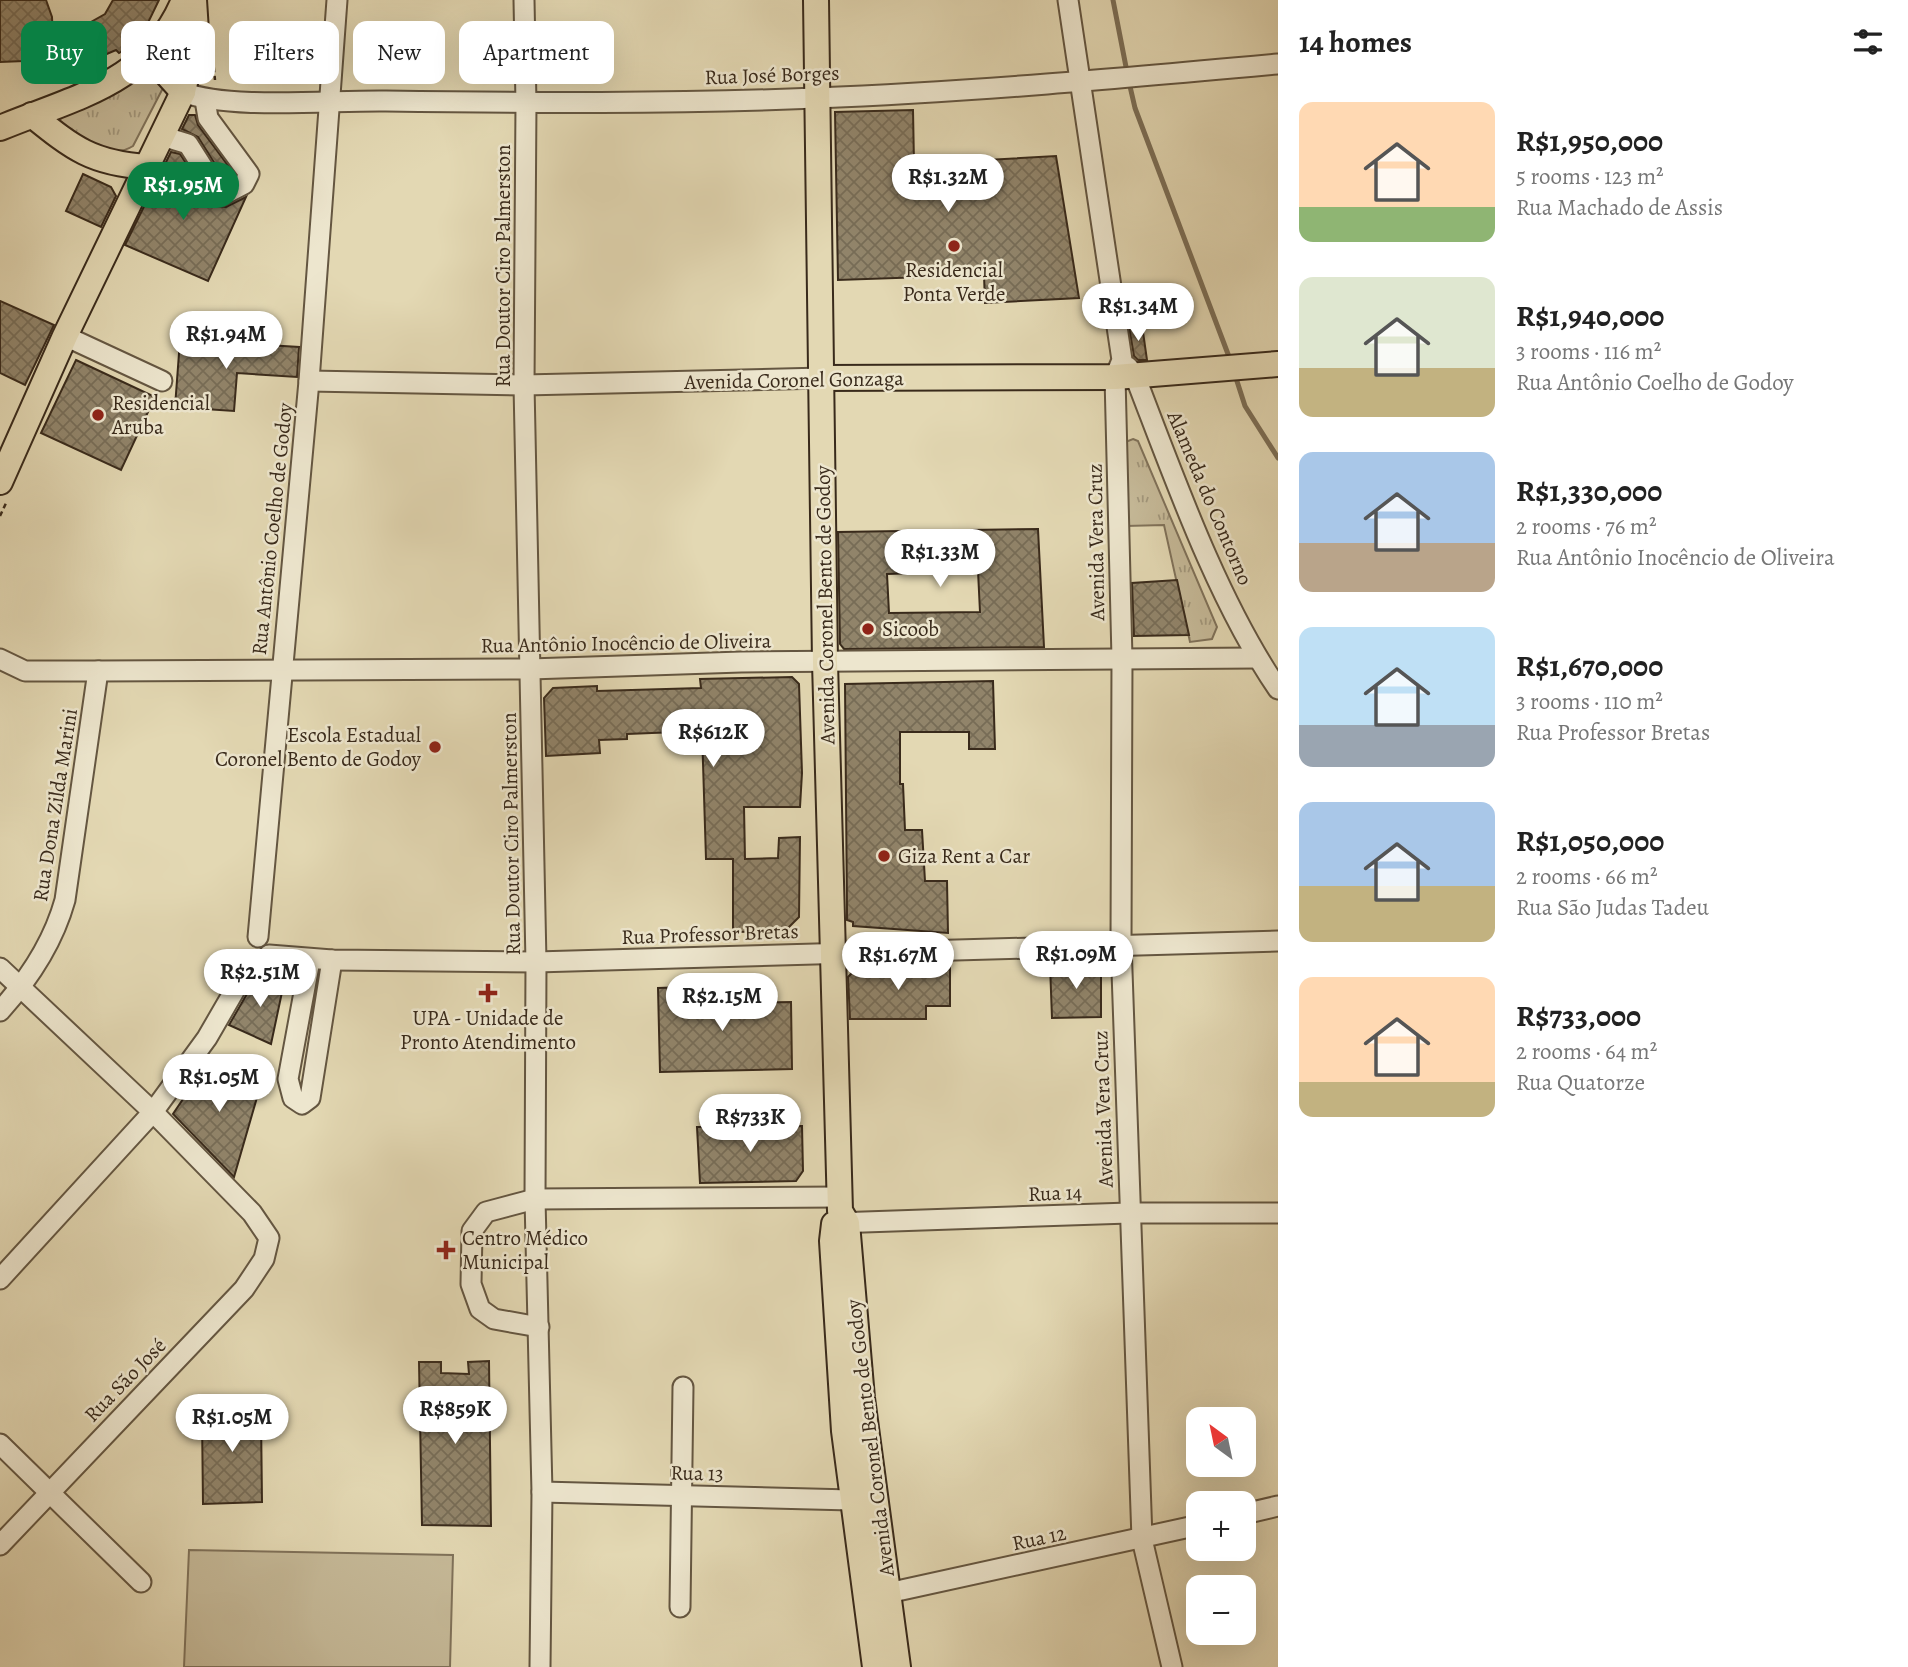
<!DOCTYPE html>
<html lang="en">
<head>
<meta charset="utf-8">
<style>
  body { margin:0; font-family:Alegreya,serif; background:#f6f6f6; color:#222; height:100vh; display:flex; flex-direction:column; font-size:26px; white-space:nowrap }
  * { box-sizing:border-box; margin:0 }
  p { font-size:23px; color:#767676 }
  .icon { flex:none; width:38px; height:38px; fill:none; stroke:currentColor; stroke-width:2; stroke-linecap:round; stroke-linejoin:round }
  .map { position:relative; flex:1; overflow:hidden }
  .details { display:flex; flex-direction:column; background:#fff; width:630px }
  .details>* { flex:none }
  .banner { position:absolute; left:21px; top:21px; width:665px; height:63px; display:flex; gap:14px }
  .needle { width:46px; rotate:327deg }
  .buttons { position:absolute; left:1186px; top:1407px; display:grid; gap:14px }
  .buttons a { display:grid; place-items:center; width:70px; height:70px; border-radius:14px; background:#fff; box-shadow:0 7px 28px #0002; font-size:35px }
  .price { position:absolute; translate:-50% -60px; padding:0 16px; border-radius:24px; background:#fff; color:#222; font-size:23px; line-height:46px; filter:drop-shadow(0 2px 4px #0008) }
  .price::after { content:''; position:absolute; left:50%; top:42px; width:21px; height:16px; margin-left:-10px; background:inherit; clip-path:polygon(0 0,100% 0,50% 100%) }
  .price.current { background:#0b8043; color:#fff }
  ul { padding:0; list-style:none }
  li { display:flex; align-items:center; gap:21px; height:175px; padding:0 21px }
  li span { display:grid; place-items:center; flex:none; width:196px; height:140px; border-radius:14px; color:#555 }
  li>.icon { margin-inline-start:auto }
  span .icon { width:84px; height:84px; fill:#fffc; stroke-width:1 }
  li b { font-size:30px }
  h2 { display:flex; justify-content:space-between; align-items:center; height:84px; padding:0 21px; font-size:30px }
  .tag { padding:0 24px; border-radius:14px; background:#fff; box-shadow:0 7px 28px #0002; font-size:24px; line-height:63px }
  .tag.current { background:#0b8043; color:#fff }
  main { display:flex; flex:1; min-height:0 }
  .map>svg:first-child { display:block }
  .grass { fill:url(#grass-tufts); stroke:#80725a; stroke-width:2 }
  .pitch { fill:#c6ba99; stroke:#80725a; stroke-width:2 }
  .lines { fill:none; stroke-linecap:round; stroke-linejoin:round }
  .stream { stroke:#7c6f57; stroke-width:5 }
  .building { fill:url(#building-cross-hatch); stroke:#392a1b; stroke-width:2; fill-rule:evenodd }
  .minor-casing { stroke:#645641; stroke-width:23 }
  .major-casing { stroke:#392a1b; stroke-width:28 }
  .path { stroke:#392a1b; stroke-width:2.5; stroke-dasharray:5 3.5; stroke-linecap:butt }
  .minor { stroke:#ede6ce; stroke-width:19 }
  .major { stroke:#e3d8b3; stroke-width:24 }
  .poi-dot { fill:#8f2418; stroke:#ede6ce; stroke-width:2.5 }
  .labels { text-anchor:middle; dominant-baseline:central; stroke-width:5; stroke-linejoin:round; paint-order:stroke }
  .street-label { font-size:21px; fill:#392a1b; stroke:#ede6ce }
  .poi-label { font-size:21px; fill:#392a1b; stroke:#ede6ce; text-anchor:start }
</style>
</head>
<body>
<main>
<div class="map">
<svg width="1278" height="1667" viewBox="0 0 1278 1667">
  <defs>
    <pattern id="grass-tufts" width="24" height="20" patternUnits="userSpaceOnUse" patternTransform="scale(1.75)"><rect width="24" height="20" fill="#c6ba99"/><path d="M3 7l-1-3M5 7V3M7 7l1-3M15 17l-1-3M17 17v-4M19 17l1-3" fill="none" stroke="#a2977c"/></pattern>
    <pattern id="building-cross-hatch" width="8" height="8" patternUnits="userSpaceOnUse" patternTransform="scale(1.75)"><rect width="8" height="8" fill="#91846a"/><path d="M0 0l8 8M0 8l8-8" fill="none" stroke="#776c56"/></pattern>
  </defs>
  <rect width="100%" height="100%" fill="#e3d8b3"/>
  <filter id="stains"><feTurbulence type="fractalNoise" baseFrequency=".00286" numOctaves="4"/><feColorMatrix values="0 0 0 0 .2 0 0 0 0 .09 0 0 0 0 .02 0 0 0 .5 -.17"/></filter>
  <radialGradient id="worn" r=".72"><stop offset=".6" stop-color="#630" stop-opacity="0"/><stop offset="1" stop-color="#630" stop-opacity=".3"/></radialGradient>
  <g class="grass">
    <path d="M147 73 163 88 133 146C110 161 83 139 61 129L60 120 65 113Z"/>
    <polygon points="1133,439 1138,441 1217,627 1212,639 1190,642 1164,525 1126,526 1123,443"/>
  </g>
  <polygon class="pitch" points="189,1550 453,1555 450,1667 184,1667"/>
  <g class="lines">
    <g class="stream">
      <polyline points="1113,0 1127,72"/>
      <polyline points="1129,82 1135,108 1231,362"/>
      <polyline points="1235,375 1245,406 1278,458"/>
    </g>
  </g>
  <g class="building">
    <polygon points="0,0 46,0 52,17 53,42 50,45 105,14 113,0 159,0 144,31 135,43 119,53 116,50 95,59 98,66 64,80 46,47 24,61 0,62"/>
    <polygon points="913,110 914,164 1056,156 1079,298 985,303 984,275 838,280 835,112"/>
    <polygon points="189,115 195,115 198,125 235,175 225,180 198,137 182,129"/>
    <polygon points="171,152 180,154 214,206 226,207 246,197 208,281 125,245"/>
    <polygon points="83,174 111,187 116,196 101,227 66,211"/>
    <polygon points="0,301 54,325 25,385 0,373"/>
    <polygon points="1142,325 1147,360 1138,360 1134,356 1129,327"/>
    <polygon points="180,340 299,347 297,377 237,373 234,411 175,407"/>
    <polygon points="76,360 155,397 121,470 41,433"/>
    <path d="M1038 529 1044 647 844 649 840 644 838 532ZM978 571 980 612 889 613 887 574Z"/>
    <polygon points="1177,580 1189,635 1134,636 1132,583"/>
    <polygon points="792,677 799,684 802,773 800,807 744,807 745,859 778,858 779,838 800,837 799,917 785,931 733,932 733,859 706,859 702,731 627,734 627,739 599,740 600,753 546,756 544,698 553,688 597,686 597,691 701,688 700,679"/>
    <polygon points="993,681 995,749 969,749 969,732 900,732 900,784 903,784 905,830 922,830 925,881 947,881 948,933 853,926 853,922 847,920 847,910 845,684"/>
    <polygon points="1086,963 1095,966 1101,976 1101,1017 1052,1018 1050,965"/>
    <polygon points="950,966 950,1006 926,1006 926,1019 850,1019 848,977 857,968"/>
    <polygon points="285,978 271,1044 229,1025 255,980"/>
    <polygon points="719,986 719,1003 791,1002 792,1069 660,1072 658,988"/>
    <polygon points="208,1062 258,1094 234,1177 173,1114"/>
    <polygon points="802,1126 803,1171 796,1181 700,1183 697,1127"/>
    <polygon points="489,1361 491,1526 422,1525 419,1362 441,1362 441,1373 469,1374 468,1362"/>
    <polygon points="246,1395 246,1416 261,1416 262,1502 203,1504 202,1417 220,1417 219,1396"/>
  </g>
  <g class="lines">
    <g class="minor-casing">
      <g id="minor">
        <polyline points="524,0 526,103 524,385 536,962 535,1199 542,1492 540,1667"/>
        <polyline points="1068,0 1122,360 1115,377 1122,658 1121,943 1142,1539 1172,1667"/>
        <path d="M183 92C229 110 332 100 386 101 529 103 673 104 816 98 970 92 1124 78 1278 64"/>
        <polyline points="162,136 188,144 221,196 244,184 249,174 208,118 205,100"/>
        <polyline points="65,336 162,381"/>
        <path d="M1128 367 1135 376C1174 477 1217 600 1278 689"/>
        <polyline points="309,381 524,385 823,378"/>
        <polyline points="0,659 25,671 98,671 530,669 741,662 1257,658"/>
        <polyline points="258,937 309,381 337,0"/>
        <polyline points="269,955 332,960 536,962 1278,941"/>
        <polyline points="310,960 288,1079 293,1098 302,1104 310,1098 332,960"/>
        <polyline points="0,968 153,1112 252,1213 269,1238 264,1259 244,1289 0,1545"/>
        <path d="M0 1011C30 978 53 943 65 900L98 671"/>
        <polyline points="835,1223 1129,1213 1278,1213"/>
        <polyline points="0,1279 153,1112 207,1038 251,962"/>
        <polyline points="539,1327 494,1319 480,1309 471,1284 472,1231 486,1212 535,1199 839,1197"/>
        <polyline points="0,1444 141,1582"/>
        <polyline points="542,1492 851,1500"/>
        <polyline points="1244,1514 1278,1506"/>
        <polyline points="888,1593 1199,1525"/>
        <polyline points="680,1607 683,1387"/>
      </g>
    </g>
    <g class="major-casing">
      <g id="major">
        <polyline points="816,0 825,662 840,1211 847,1223 862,1398 898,1667"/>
        <polyline points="144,61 164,71 183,92"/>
        <path d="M32 115C74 149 92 163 147 167"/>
        <path d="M0 128C75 97 150 83 184 0"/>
        <polyline points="823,378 1115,377 1278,364"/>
        <polyline points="0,482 65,336 183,92 196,31 194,0"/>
        <polyline points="834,1224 832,1241 844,1431 875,1667"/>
      </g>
    </g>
    <g class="path">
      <polyline points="213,59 215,80"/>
      <polyline points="0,516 7,501"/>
    </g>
    <use href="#minor" class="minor"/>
    <use href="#major" class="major"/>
  </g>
  <g class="poi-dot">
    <circle cx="954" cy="246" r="7"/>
    <circle cx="98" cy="415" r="7"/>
    <circle cx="868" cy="629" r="7"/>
    <circle cx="435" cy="747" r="7"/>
    <circle cx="884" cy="856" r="7"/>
    <path d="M484.5 982.5h7v7h7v7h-7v7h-7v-7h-7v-7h7z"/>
    <path d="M442.5 1239.5h7v7h7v7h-7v7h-7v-7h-7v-7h7z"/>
  </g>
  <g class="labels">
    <g class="street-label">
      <text transform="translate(772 75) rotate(-2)">Rua José Borges</text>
      <text transform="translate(503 266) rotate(-90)">Rua Doutor Ciro Palmerston</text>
      <text transform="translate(794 380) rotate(-1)">Avenida Coronel Gonzaga</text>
      <text transform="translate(1210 498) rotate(67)">Alameda do Contorno</text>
      <text transform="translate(272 529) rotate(-84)">Rua Antônio Coelho de Godoy</text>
      <text transform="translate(1096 542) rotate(-91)">Avenida Vera Cruz</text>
      <text transform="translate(825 605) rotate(-91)">Avenida Coronel Bento de Godoy</text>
      <text transform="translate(626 643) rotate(-1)">Rua Antônio Inocêncio de Oliveira</text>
      <text transform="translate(55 805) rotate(-81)">Rua Dona Zilda Marini</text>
      <text transform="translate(511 834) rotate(-91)">Rua Doutor Ciro Palmerston</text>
      <text transform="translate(710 934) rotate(-2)">Rua Professor Bretas</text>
      <text transform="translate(1103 1109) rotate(-92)">Avenida Vera Cruz</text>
      <text transform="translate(1055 1193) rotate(-2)">Rua 14</text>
      <text transform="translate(125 1380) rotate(-46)">Rua São José</text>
      <text transform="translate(870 1438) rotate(-97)">Avenida Coronel Bento de Godoy</text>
      <text transform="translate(697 1473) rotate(1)">Rua 13</text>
      <text transform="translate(1039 1538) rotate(-12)">Rua 12</text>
    </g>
    <g class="poi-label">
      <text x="954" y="270" text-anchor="middle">Residencial<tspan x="954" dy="24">Ponta Verde</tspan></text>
      <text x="112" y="403">Residencial<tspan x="112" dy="24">Aruba</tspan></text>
      <text x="882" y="629">Sicoob</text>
      <text x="421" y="735" text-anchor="end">Escola Estadual<tspan x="421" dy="24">Coronel Bento de Godoy</tspan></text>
      <text x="898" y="856">Giza Rent a Car</text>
      <text x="488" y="1018" text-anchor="middle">UPA - Unidade de<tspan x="488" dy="24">Pronto Atendimento</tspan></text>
      <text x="462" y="1238">Centro Médico<tspan x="462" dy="24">Municipal</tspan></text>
    </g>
  </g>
  <rect width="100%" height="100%" filter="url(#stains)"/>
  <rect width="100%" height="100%" fill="url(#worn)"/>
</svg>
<div class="buttons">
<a><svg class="needle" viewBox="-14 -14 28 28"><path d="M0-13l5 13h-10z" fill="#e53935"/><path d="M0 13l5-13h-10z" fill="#767676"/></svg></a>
<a>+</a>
<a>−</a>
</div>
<b class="price" style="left:948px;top:214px">R$1.32M</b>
<b class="price current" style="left:183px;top:222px">R$1.95M</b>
<b class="price" style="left:1138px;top:343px">R$1.34M</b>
<b class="price" style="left:226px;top:371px">R$1.94M</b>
<b class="price" style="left:940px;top:589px">R$1.33M</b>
<b class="price" style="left:713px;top:769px">R$612K</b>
<b class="price" style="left:1076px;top:991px">R$1.09M</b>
<b class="price" style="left:898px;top:992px">R$1.67M</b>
<b class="price" style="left:260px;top:1009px">R$2.51M</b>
<b class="price" style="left:722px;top:1033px">R$2.15M</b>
<b class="price" style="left:219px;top:1114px">R$1.05M</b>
<b class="price" style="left:750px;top:1154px">R$733K</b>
<b class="price" style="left:455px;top:1446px">R$859K</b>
<b class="price" style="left:232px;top:1454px">R$1.05M</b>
<div class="banner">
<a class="tag current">Buy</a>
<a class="tag">Rent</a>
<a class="tag">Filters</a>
<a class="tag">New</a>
<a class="tag">Apartment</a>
</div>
</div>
<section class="details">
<h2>14 homes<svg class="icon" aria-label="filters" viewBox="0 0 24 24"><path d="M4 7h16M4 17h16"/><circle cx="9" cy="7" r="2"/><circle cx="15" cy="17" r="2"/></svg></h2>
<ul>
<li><span style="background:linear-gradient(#ffd9b3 75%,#8fb573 0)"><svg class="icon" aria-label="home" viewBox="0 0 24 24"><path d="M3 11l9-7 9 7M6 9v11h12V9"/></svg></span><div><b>R$1,950,000</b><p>5 rooms · 123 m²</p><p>Rua Machado de Assis</p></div></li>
<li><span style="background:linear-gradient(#dfe7d0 65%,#c2b280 0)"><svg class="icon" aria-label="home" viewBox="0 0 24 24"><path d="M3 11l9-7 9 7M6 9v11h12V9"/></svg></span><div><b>R$1,940,000</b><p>3 rooms · 116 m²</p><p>Rua Antônio Coelho de Godoy</p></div></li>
<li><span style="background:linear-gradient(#a9c7e8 65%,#b9a48a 0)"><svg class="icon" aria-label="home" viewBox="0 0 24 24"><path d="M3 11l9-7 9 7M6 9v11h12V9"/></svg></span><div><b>R$1,330,000</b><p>2 rooms · 76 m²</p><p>Rua Antônio Inocêncio de Oliveira</p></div></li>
<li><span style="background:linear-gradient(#bfe0f5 70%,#9aa5b1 0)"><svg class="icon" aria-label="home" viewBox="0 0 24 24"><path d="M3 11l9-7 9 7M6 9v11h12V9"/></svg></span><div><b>R$1,670,000</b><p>3 rooms · 110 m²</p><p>Rua Professor Bretas</p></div></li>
<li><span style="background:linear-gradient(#a9c7e8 60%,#c2b280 0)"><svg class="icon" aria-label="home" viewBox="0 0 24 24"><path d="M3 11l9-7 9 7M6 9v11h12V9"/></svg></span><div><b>R$1,050,000</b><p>2 rooms · 66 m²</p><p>Rua São Judas Tadeu</p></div></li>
<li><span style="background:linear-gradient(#ffd9b3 75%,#c2b280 0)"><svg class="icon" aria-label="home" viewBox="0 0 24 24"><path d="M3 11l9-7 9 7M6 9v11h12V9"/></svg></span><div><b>R$733,000</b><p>2 rooms · 64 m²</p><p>Rua Quatorze</p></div></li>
</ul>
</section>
</main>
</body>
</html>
